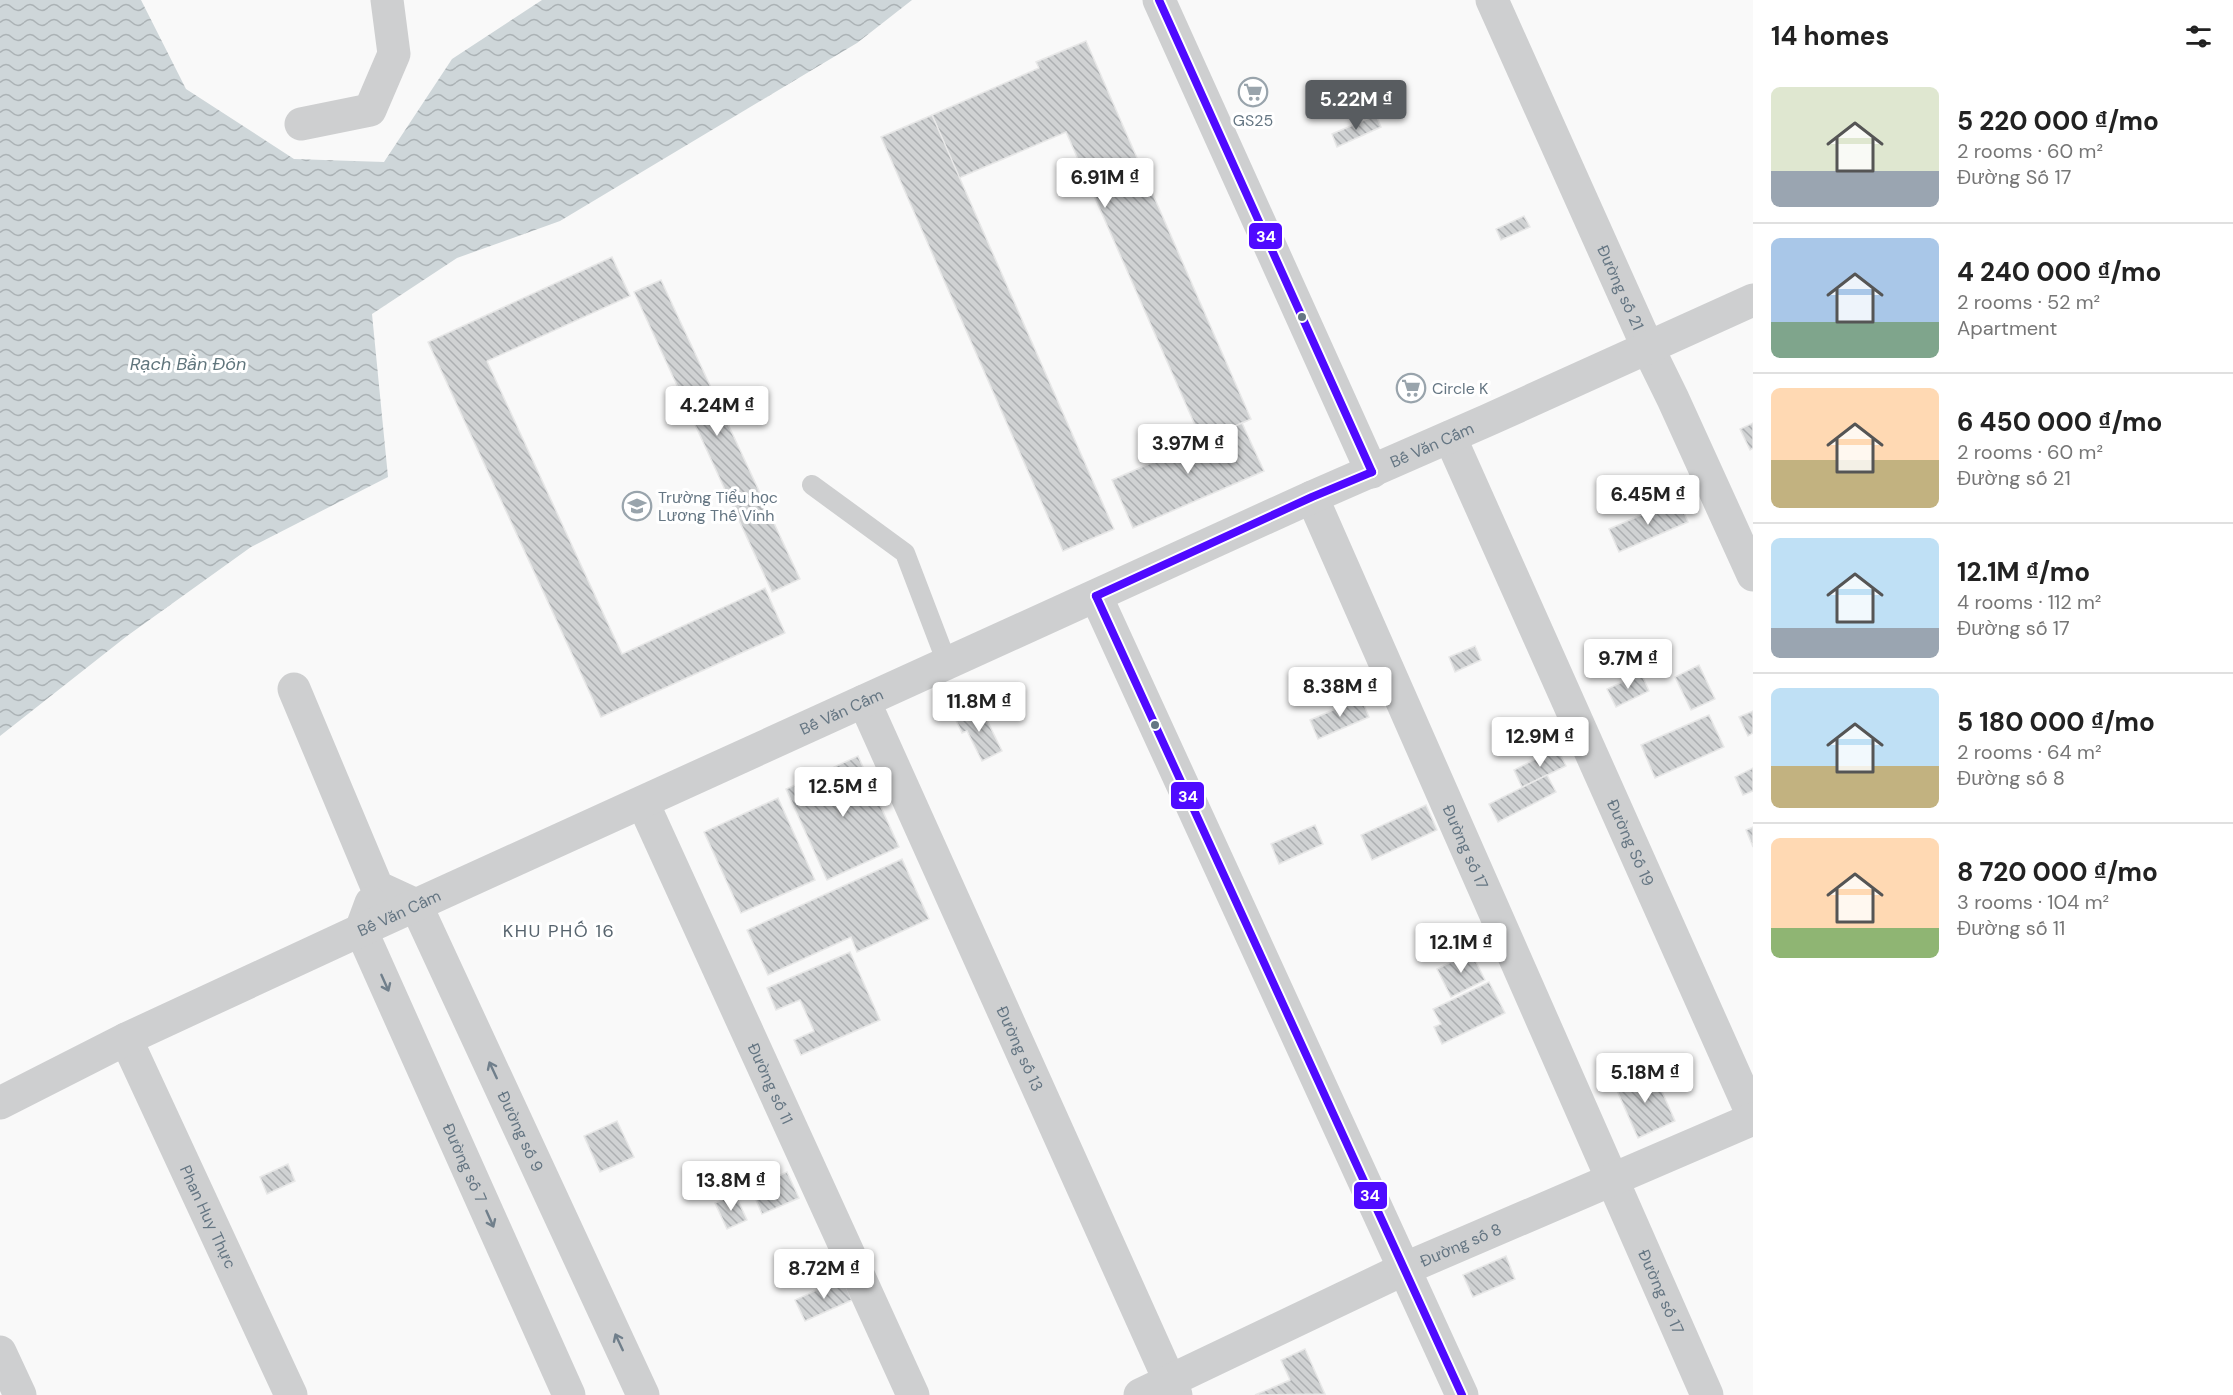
<!DOCTYPE html>
<html lang="en">
<head>
<meta charset="utf-8">
<style>
  body { margin:0; font-family:"DM Sans",sans-serif; background:#f2f2f2; color:#222; height:100vh; display:flex; flex-direction:column; font-size:22px; white-space:nowrap }
  * { box-sizing:border-box; margin:0 }
  p { font-size:20px; color:#767676 }
  .icon { flex:none; width:33px; height:33px; fill:none; stroke:currentColor; stroke-width:2; stroke-linecap:round; stroke-linejoin:round }
  .map { position:relative; flex:1; overflow:hidden }
  .sheet { display:flex; flex-direction:column; background:#fff; width:480px }
  .sheet>* { flex:none }
  .price { position:absolute; translate:-50% -51px; padding:0 14px; border-radius:6px; background:#fff; color:#222; font-size:20px; line-height:39px; filter:drop-shadow(0 2px 3px #0008) }
  .price::after { content:''; position:absolute; left:50%; top:36px; width:18px; height:14px; margin-left:-9px; background:inherit; clip-path:polygon(0 0,100% 0,50% 100%) }
  .price.selected { background:#585c60; color:#fff }
  ul { padding:0; list-style:none }
  li { display:flex; align-items:center; gap:18px; height:150px; padding:0 18px }
  li+li { border-top:2px solid #e0e0e0 }
  li span { display:grid; place-items:center; flex:none; width:168px; height:120px; border-radius:9px; color:#555 }
  li>.icon { margin-inline-start:auto }
  span .icon { width:72px; height:72px; fill:#fffc; stroke-width:1 }
  li b { font-size:26px }
  h2 { display:flex; justify-content:space-between; align-items:center; height:72px; padding:0 18px; font-size:26px }
  main { display:flex; flex:1; min-height:0 }
  .map>svg:first-child { display:block }
  .water { fill:url(#water-waves) }
  .building { fill:url(#building-back-hatch); stroke:#e8e8e8; stroke-width:1.5 }
  .lines { fill:none; stroke-linecap:round; stroke-linejoin:round }
  .service { stroke:#cecfd0; stroke-width:20 }
  .minor { stroke:#cecfd0; stroke-width:33 }
  .tertiary { stroke:#cecfd0; stroke-width:33 }
  .bus-1-casing { stroke:#fff; stroke-width:12 }
  .bus-1 { stroke:#4f0aff; stroke-width:8 }
  .oneway { stroke:#707f8b }
  .bus-dot { fill:#657683; stroke:#fff; stroke-width:2 }
  .labels { text-anchor:middle; dominant-baseline:central; stroke-width:6; stroke-linejoin:round; paint-order:stroke }
  .poi-label { font-size:16px; fill:#657683; stroke:#fff; text-anchor:start }
  .street-label { font-size:16px; fill:#657683; stroke:#fff }
  .water-label { font-size:18px; font-style:italic; fill:#60757c; stroke:#fff }
  .neighbourhood-label { font-size:18px; letter-spacing:1.5px; fill:#57646e; stroke:#fff }
  .line-badge { stroke:#fff; stroke-width:2 }
  .badge-label { font-size:16px; text-anchor:middle; font-weight:bold; fill:#fff }
</style>
</head>
<body>
<main>
<div class="map">
<svg width="1753" height="1395" viewBox="0 0 1753 1395">
  <defs>
    <pattern id="water-waves" width="16" height="10" patternUnits="userSpaceOnUse" patternTransform="scale(1.5)"><rect width="16" height="10" fill="#ced6d9"/><path d="M0 5q4-4 8 0t8 0" fill="none" stroke="#abb2b5"/></pattern>
    <pattern id="building-back-hatch" width="6" height="6" patternUnits="userSpaceOnUse" patternTransform="scale(1.5)"><rect width="6" height="6" fill="#d0d2d3"/><path d="M-1 5l2 2M0 0l6 6M5-1l2 2" fill="none" stroke="#acafb1"/></pattern>
  </defs>
  <rect width="100%" height="100%" fill="#f9f9f9"/>
  <polygon class="water" points="0,0 141,0 186,89 294,159 384,162 452,59 542,0 912,0 857,43 560,221 457,258 372,314 388,477 251,547 127,636 0,736"/>
  <g class="building">
    <polygon points="1086,41 1251,419 1202,441 1066,132 959,178 932,115 1039,68 1036,62"/>
    <polygon points="932,115 1114,529 1063,551 881,137"/>
    <polygon points="1376,115 1381,127 1337,147 1332,134"/>
    <polygon points="1524,216 1530,227 1501,240 1496,229"/>
    <polygon points="612,257 630,296 487,361 622,654 765,588 785,633 601,717 428,342"/>
    <polygon points="661,280 800,579 772,592 634,292"/>
    <polygon points="1242,423 1264,471 1133,528 1112,480"/>
    <polygon points="1753,423 1753,448 1750,450 1740,429"/>
    <polygon points="1678,499 1688,522 1619,552 1609,529"/>
    <polygon points="1475,646 1481,660 1455,672 1449,657"/>
    <polygon points="1699,665 1715,699 1691,710 1675,677"/>
    <polygon points="1641,673 1649,691 1616,707 1607,689"/>
    <polygon points="1361,698 1369,717 1318,739 1310,720"/>
    <polygon points="980,706 1002,751 982,761 967,731 962,733 955,718"/>
    <polygon points="1753,711 1753,733 1748,736 1739,717"/>
    <polygon points="1709,715 1724,747 1655,778 1641,745"/>
    <polygon points="1557,748 1566,766 1522,787 1514,770"/>
    <polygon points="858,756 899,847 827,880 786,789"/>
    <polygon points="1753,768 1753,791 1743,795 1735,777"/>
    <polygon points="1547,775 1556,792 1498,822 1489,804"/>
    <polygon points="778,798 815,880 741,913 704,832"/>
    <polygon points="1426,805 1437,830 1372,860 1361,835"/>
    <polygon points="1315,825 1323,844 1279,864 1271,844"/>
    <polygon points="1753,827 1753,847 1746,830"/>
    <polygon points="902,859 929,919 857,952 851,937 768,975 747,930"/>
    <polygon points="850,952 880,1020 801,1055 794,1040 814,1031 800,1000 776,1010 767,988"/>
    <polygon points="1471,952 1485,980 1451,997 1437,969"/>
    <polygon points="1489,982 1505,1013 1442,1044 1434,1027 1441,1024 1433,1009"/>
    <polygon points="1652,1069 1675,1121 1638,1138 1615,1086"/>
    <polygon points="617,1121 634,1157 600,1172 584,1136"/>
    <polygon points="288,1164 295,1181 267,1194 260,1177"/>
    <polygon points="787,1172 799,1198 762,1214 751,1188"/>
    <polygon points="735,1194 747,1220 727,1229 715,1203"/>
    <polygon points="1506,1256 1515,1279 1473,1297 1463,1275"/>
    <polygon points="842,1278 852,1300 805,1321 795,1300"/>
    <polygon points="1305,1349 1325,1394 1255,1395 1290,1380 1281,1360"/>
  </g>
  <g class="lines">
    <polyline class="service" points="812,485 905,553 947,663"/>
    <g class="minor">
      <path id="s1" d="M1492 0 1648 348 1673 399 1753 575"/>
      <polyline points="301,124 370,110 394,54 387,0"/>
      <path id="s2" d="M1450 437 1753 1116"/>
      <path id="s3" d="M1312 497 1707 1395"/>
      <path id="s4" d="M294 689 377 887 416 905 643 1395"/>
      <path id="s5" d="M864 701 1176 1395"/>
      <path id="s6" d="M643 803 913 1395"/>
      <path id="s7" d="M371 903 361 930 569 1395"/>
      <path id="s8" d="M126 1039 291 1395"/>
      <polyline points="0,1352 20,1395"/>
      <path id="s9" d="M1140 1395 1404 1269 1753 1119"/>
    </g>
    <g class="tertiary">
      <polyline points="1159,0 1372,472"/>
      <polyline points="1096,596 1462,1395"/>
      <path id="s10" d="M0 1103 126 1039 361 930 1312 497 1488 420 1753 300"/>
    </g>
    <g class="bus-1-casing">
      <g id="bus-1">
        <polyline points="1159,0 1372,472"/>
        <polyline points="1096,596 1462,1395"/>
        <polyline points="1096,596 1312,497 1372,472"/>
      </g>
    </g>
    <use href="#bus-1" class="bus-1"/>
  </g>
  <defs><path id="oneway-shaft" d="M-6 0H5M1.5-3L5.5 0L1.5 3" fill="none" stroke-width="1.6" stroke-linecap="round" stroke-linejoin="round" transform="scale(1.5)"/></defs>
  <g class="oneway">
    <use href="#oneway-shaft" transform="translate(385 983) rotate(66)"/>
    <use href="#oneway-shaft" transform="translate(493 1070) rotate(-115)"/>
    <use href="#oneway-shaft" transform="translate(490 1219) rotate(66)"/>
    <use href="#oneway-shaft" transform="translate(619 1342) rotate(-115)"/>
  </g>
  <defs>
    <g id="supermarket-ring" transform="scale(1.5)"><circle r="9.5" fill="#fff" stroke="#99a4ac" stroke-width="1.5"/><path d="M-6-5.5h2.5l.6 2H6L4.5 2H-2.5L-4.4-4H-6ZM-1.5 3.2a1.3 1.3 0 1 0 .1 0ZM3 3.2a1.3 1.3 0 1 0 .1 0Z" fill="#99a4ac"/></g>
    <g id="school-ring" transform="scale(1.5)"><circle r="9.5" fill="#fff" stroke="#99a4ac" stroke-width="1.5"/><path d="M0-5L7-2L0 1L-7-2ZM-4 1L0 2.5L4 1V4Q0 6-4 4Z" fill="#99a4ac"/></g>
  </defs>
  <g fill-rule="evenodd">
    <use href="#supermarket-ring" x="1253" y="92"/>
    <use href="#supermarket-ring" x="1411" y="388"/>
    <use href="#school-ring" x="637" y="506"/>
  </g>
  <g class="bus-dot">
    <circle cx="1302" cy="317" r="5"/>
    <circle cx="1155" cy="725" r="5"/>
  </g>
  <g class="labels">
    <g class="poi-label">
      <text x="1253" y="120" text-anchor="middle">GS25</text>
      <text x="1432" y="388">Circle K</text>
      <text x="658" y="497">Trường Tiểu học<tspan x="658" dy="18">Lương Thế Vinh</tspan></text>
    </g>
    <g class="street-label">
      <text stroke="none"><textPath href="#s1" startOffset="315">Đường số 21</textPath></text>
      <text stroke="none"><textPath href="#s10" startOffset="1576">Bế Văn Cấm</textPath></text>
      <text stroke="none"><textPath href="#s10" startOffset="928">Bế Văn Cấm</textPath></text>
      <text stroke="none"><textPath href="#s2" startOffset="444">Đường Số 19</textPath></text>
      <text stroke="none"><textPath href="#s3" startOffset="382">Đường số 17</textPath></text>
      <text stroke="none"><textPath href="#s10" startOffset="442">Bế Văn Cấm</textPath></text>
      <text stroke="none"><textPath href="#s5" startOffset="381">Đường số 13</textPath></text>
      <text stroke="none"><textPath href="#s6" startOffset="308">Đường số 11</textPath></text>
      <text stroke="none"><textPath href="#s4" startOffset="507">Đường số 9</textPath></text>
      <text stroke="none"><textPath href="#s7" startOffset="284">Đường số 7</textPath></text>
      <text stroke="none"><textPath href="#s8" startOffset="196">Phan Huy Thực</textPath></text>
      <text stroke="none"><textPath href="#s9" startOffset="354">Đường số 8</textPath></text>
      <text stroke="none"><textPath href="#s3" startOffset="868">Đường số 17</textPath></text>
    </g>
    <g class="water-label">
      <text x="188" y="364">Rạch Bần Đôn</text>
    </g>
    <g class="neighbourhood-label">
      <text x="559" y="931">KHU PHỐ 16</text>
    </g>
  </g>
  <g class="line-badge">
    <rect x="1248" y="222" width="35" height="28" rx="6" fill="#4f0aff"/>
    <rect x="1170" y="781" width="35" height="29" rx="6" fill="#4f0aff"/>
    <rect x="1353" y="1181" width="35" height="29" rx="6" fill="#4f0aff"/>
  </g>
  <g class="badge-label">
    <text x="1266" y="242">34</text>
    <text x="1188" y="802">34</text>
    <text x="1370" y="1201">34</text>
  </g>
</svg>
<b class="price selected" style="left:1356px;top:131px">5.22M ₫</b>
<b class="price" style="left:1105px;top:209px">6.91M ₫</b>
<b class="price" style="left:717px;top:437px">4.24M ₫</b>
<b class="price" style="left:1188px;top:475px">3.97M ₫</b>
<b class="price" style="left:1648px;top:526px">6.45M ₫</b>
<b class="price" style="left:1628px;top:690px">9.7M ₫</b>
<b class="price" style="left:1340px;top:718px">8.38M ₫</b>
<b class="price" style="left:979px;top:733px">11.8M ₫</b>
<b class="price" style="left:1540px;top:768px">12.9M ₫</b>
<b class="price" style="left:843px;top:818px">12.5M ₫</b>
<b class="price" style="left:1461px;top:974px">12.1M ₫</b>
<b class="price" style="left:1645px;top:1104px">5.18M ₫</b>
<b class="price" style="left:731px;top:1212px">13.8M ₫</b>
<b class="price" style="left:824px;top:1300px">8.72M ₫</b>
</div>
<section class="sheet">
<h2>14 homes<svg class="icon" aria-label="filters" viewBox="0 0 24 24"><path d="M4 7h16M4 17h16"/><circle cx="9" cy="7" r="2"/><circle cx="15" cy="17" r="2"/></svg></h2>
<ul>
<li><span style="background:linear-gradient(#dfe7d0 70%,#9aa5b1 0)"><svg class="icon" aria-label="home" viewBox="0 0 24 24"><path d="M3 11l9-7 9 7M6 9v11h12V9"/></svg></span><div><b>5 220 000 ₫/mo</b><p>2 rooms · 60 m²</p><p>Đường Số 17</p></div></li>
<li><span style="background:linear-gradient(#a9c7e8 70%,#7fa58c 0)"><svg class="icon" aria-label="home" viewBox="0 0 24 24"><path d="M3 11l9-7 9 7M6 9v11h12V9"/></svg></span><div><b>4 240 000 ₫/mo</b><p>2 rooms · 52 m²</p><p>Apartment</p></div></li>
<li><span style="background:linear-gradient(#ffd9b3 60%,#c2b280 0)"><svg class="icon" aria-label="home" viewBox="0 0 24 24"><path d="M3 11l9-7 9 7M6 9v11h12V9"/></svg></span><div><b>6 450 000 ₫/mo</b><p>2 rooms · 60 m²</p><p>Đường số 21</p></div></li>
<li><span style="background:linear-gradient(#bfe0f5 75%,#9aa5b1 0)"><svg class="icon" aria-label="home" viewBox="0 0 24 24"><path d="M3 11l9-7 9 7M6 9v11h12V9"/></svg></span><div><b>12.1M ₫/mo</b><p>4 rooms · 112 m²</p><p>Đường số 17</p></div></li>
<li><span style="background:linear-gradient(#bfe0f5 65%,#c2b280 0)"><svg class="icon" aria-label="home" viewBox="0 0 24 24"><path d="M3 11l9-7 9 7M6 9v11h12V9"/></svg></span><div><b>5 180 000 ₫/mo</b><p>2 rooms · 64 m²</p><p>Đường số 8</p></div></li>
<li><span style="background:linear-gradient(#ffd9b3 75%,#8fb573 0)"><svg class="icon" aria-label="home" viewBox="0 0 24 24"><path d="M3 11l9-7 9 7M6 9v11h12V9"/></svg></span><div><b>8 720 000 ₫/mo</b><p>3 rooms · 104 m²</p><p>Đường số 11</p></div></li>
</ul>
</section>
</main>
</body>
</html>
